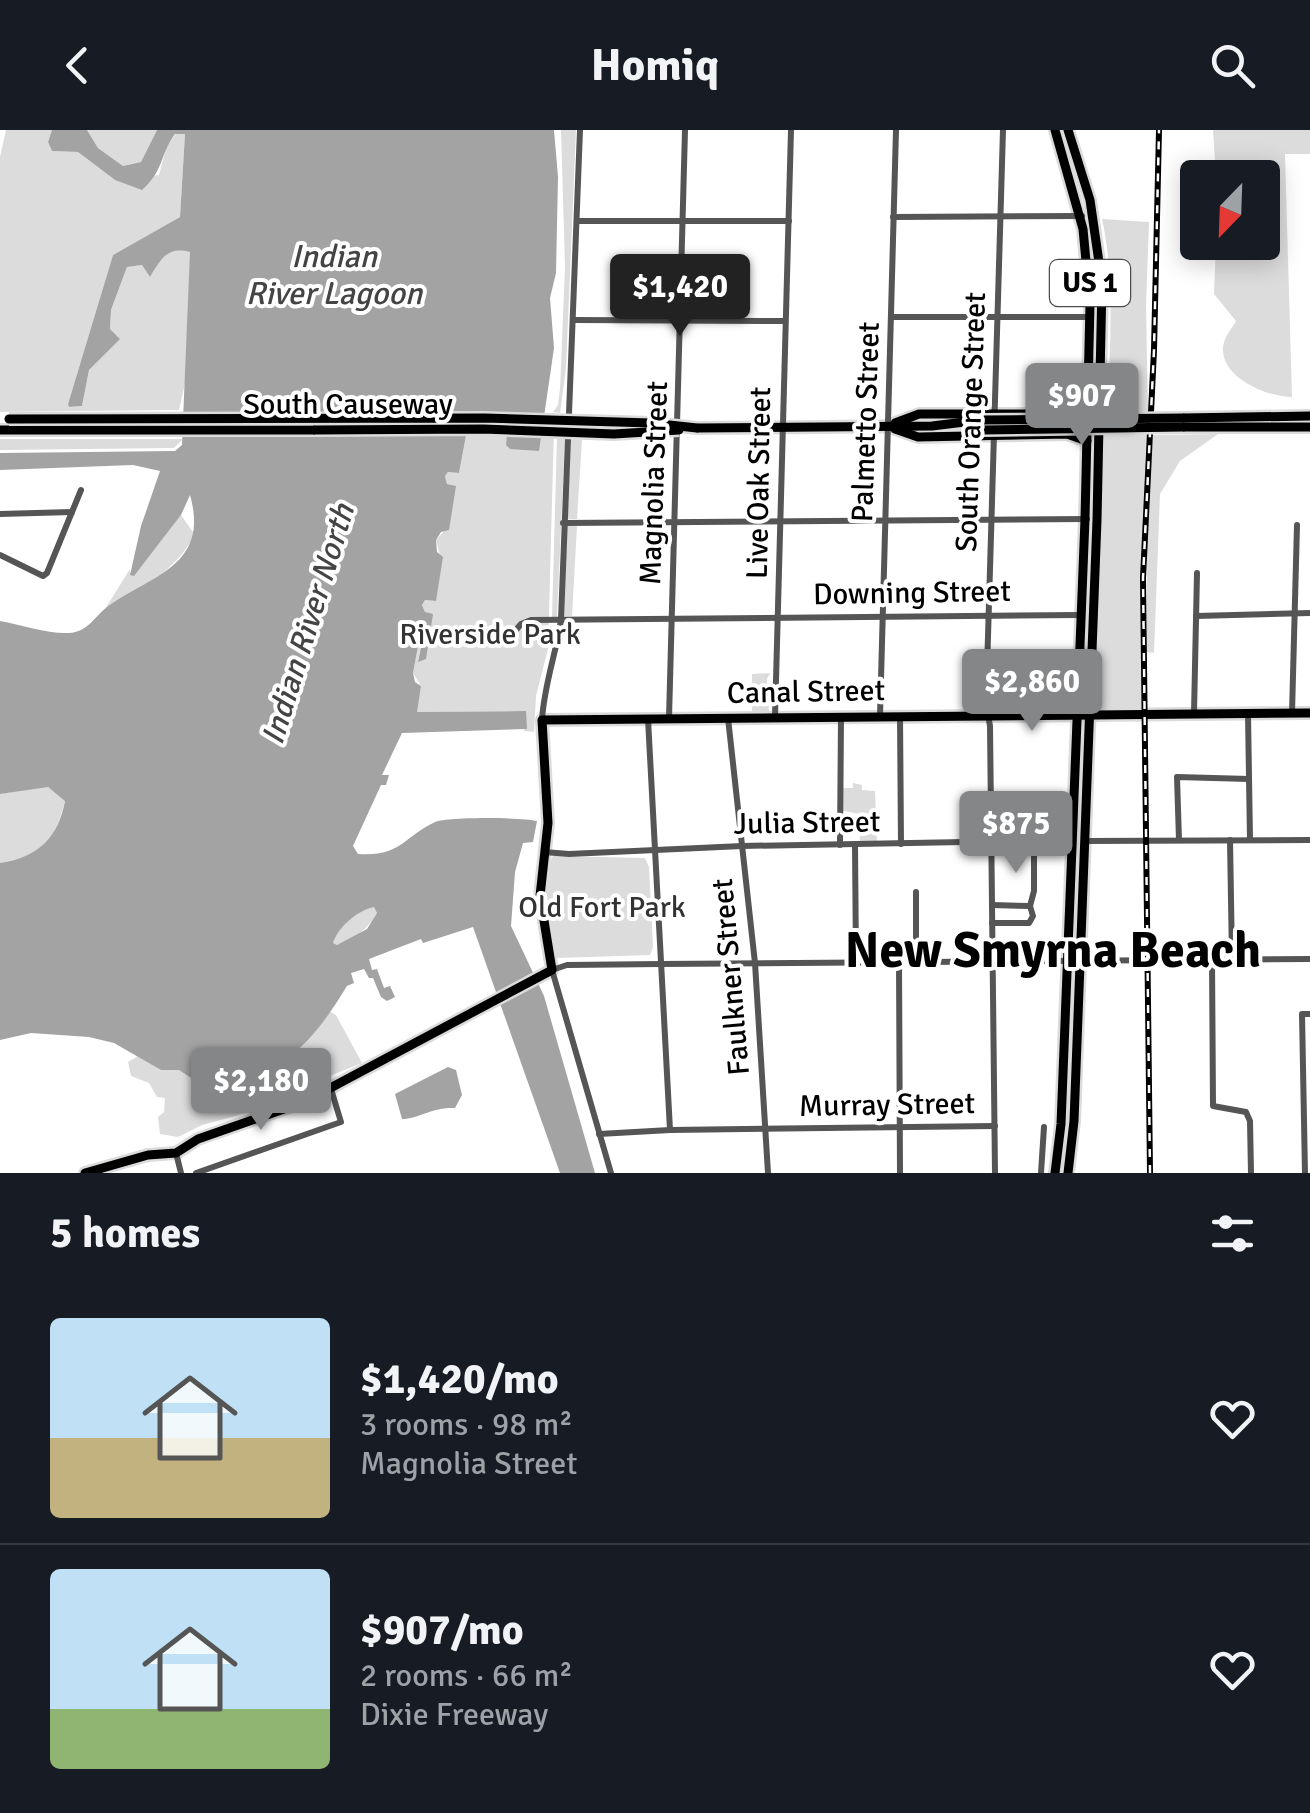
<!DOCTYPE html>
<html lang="en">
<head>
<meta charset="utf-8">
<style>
  body { margin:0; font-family:Signika,sans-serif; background:#242831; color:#f1f3f6; height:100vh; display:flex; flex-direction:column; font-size:38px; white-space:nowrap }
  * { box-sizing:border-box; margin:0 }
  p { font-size:32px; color:#9ea1a6 }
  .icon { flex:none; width:55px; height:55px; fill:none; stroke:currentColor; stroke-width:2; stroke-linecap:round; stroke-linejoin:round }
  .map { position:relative; height:1043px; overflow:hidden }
  .details { display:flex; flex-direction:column; background:#171b24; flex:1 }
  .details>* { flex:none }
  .needle { width:65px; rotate:203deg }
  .fabs { position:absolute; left:1180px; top:30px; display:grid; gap:20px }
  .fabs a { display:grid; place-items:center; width:100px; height:100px; border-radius:10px; background:#171b24; box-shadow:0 5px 25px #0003; font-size:50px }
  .price { position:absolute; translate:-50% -85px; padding:0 22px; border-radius:10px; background:#858687; color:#fff; font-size:32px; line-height:65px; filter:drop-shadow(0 2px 5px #0008) }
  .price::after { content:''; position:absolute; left:50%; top:60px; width:30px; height:22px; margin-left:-15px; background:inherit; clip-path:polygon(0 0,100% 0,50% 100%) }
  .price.selected { background:#222; color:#fff }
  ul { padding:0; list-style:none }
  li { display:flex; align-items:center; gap:30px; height:250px; padding:0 50px }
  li+li { border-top:2px solid #363941 }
  li span { display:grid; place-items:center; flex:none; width:280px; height:200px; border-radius:10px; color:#555 }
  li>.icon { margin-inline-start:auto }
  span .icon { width:120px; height:120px; fill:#fffc; stroke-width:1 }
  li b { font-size:42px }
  h2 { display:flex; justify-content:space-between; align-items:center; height:120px; padding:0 50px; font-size:42px }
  header { display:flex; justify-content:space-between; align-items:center; height:130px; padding:0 50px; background:#171b24; font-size:45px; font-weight:700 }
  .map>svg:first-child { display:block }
  .green { fill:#dcdcdc }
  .water { fill:#a3a3a3; fill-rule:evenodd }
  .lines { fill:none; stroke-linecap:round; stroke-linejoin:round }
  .major-casing { stroke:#dbdbdb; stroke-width:14 }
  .minor { stroke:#555; stroke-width:6 }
  .major { stroke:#000; stroke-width:9 }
  .rail-casing { stroke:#000; stroke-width:6 }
  .rail { stroke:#fff; stroke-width:2.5; stroke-dasharray:8; stroke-linecap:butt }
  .major-bridge-casing { stroke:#dbdbdb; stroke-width:14; stroke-linecap:butt }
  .major-bridge { stroke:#000; stroke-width:9 }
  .labels { text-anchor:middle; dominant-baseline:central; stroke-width:8; stroke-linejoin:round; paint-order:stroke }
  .shield { fill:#fff; stroke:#4c4c4c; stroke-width:2.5 }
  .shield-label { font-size:28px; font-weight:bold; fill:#000 }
  .street-label { font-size:30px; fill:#000; stroke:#fff }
  .park-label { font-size:30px; fill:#333; stroke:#fff }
  .water-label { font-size:32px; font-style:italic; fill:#444; stroke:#fff }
  .town-label { font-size:50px; font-weight:bold; fill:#000; stroke:#fff }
</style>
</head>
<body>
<header><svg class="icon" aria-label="back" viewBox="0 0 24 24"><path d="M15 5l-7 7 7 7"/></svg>Homiq<svg class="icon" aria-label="search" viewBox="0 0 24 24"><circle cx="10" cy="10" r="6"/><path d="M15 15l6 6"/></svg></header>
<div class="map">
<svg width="1310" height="1043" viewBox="0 0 1310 1043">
  <rect width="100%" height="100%" fill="#fff"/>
  <g class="green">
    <polygon points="6,0 52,0 48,12 52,21 78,22 115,50 159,45 167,15 176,4 185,4 180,87 113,125 68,274 69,277 82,276 89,240 119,209 110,199 111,180 127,137 142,135 150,147 164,123 186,114 196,130 185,253 179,280 0,282 0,27"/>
    <polygon points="87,0 157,0 141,32 123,36 98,18"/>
    <polygon points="561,0 576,0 566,238 560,283 553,282 558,275 560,259 565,137"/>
    <path d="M1213 0H1310V24H1285L1292 267C1266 267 1215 245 1224 212 1226 205 1232 198 1236 191L1214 164 1216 113 1262 112V48L1216 47Z"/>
    <path d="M1102 89 1149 92 1146 176 1148 282 1108 283C1109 218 1116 152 1102 89Z"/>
    <polygon points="469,292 554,298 548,519 536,566 534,602 524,601 526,581 416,582 421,556 413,543 419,510 422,511 418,530 421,530 425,482 422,475 425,470 435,471 440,426 436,410 445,400 455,356 447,354 445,346 448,342 459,343"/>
    <polygon points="1151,297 1143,448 1144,584 1088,585 1099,300"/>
    <polygon points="1218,304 1180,331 1160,364 1154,523 1147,522 1147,394 1153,305"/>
    <polygon points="557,308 565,309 557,487 552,487"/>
    <polygon points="0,309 183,309 174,318 0,320"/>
    <polygon points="571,309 582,310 577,389 567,389"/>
    <path d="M181 385 195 405C173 443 142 458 105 479L130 439V443L140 438Z"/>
    <polygon points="566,396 577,396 572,486 564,486"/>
    <polygon points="770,543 767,549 769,582 752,586 752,544"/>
    <polygon points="853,653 862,655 862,660 875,661 877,714 860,715 859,684 840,680 840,658 853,658"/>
    <path d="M42 657H48L65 670C56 710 41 725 0 733V664Z"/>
    <path d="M553 726 645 728 649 737 653 817 650 825 557 828C547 809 541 744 553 726Z"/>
    <path d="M374 776 377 783C367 800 356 807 337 815L332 813C337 798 358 780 374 776Z"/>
    <polygon points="329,881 336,885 362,933 277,967 250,982 202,995 178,1007 160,1004 158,987 164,982 165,968 157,967 149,953 131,946 128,932 138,926 161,940 179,940 191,948 237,943"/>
  </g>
  <g class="water">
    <path d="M52 0H87L98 18 123 36 141 32 157 0H554L558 47 556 143 550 168 554 218 539 321 510 319 506 315 507 305 466 306 459 343 448 342 445 346 447 354 456 356 449 400 441 402 436 410 437 422 443 427 436 471 425 470 422 475 425 482 433 484 426 529 418 532 422 512 419 511 413 543 415 552 421 556 417 582 526 581 527 599 402 603 382 645H389L386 655H381L353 716 358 724C401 727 403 707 435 692 447 687 523 687 537 691L533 712 523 713 515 742 511 796 544 866 595 1043H560L473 797 423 813 421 809 369 829 372 840 377 839 384 858 390 856 395 867 387 871 381 867 373 848H369L364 839 351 843 354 853 347 856C322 897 296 932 250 949 233 941 222 942 207 952L191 948 179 940H161L114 913 89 907 31 903 0 910V733C38 727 58 708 65 671L48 657 0 664V491C22 495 48 504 69 503 88 502 94 487 107 477 152 445 210 436 190 365L181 385 134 446 130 445 141 396 160 341 133 335 0 340V323L175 321 182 315 190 122C167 116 161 129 150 147L142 135 127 137 111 180 110 199 120 209 89 240 82 276 69 277 68 274 113 125 180 87 185 4H175C159 26 165 39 142 60L115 50 78 22 52 21 48 12ZM374 777 377 783 367 799 337 815 333 813C338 797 358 780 374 777Z"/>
    <path d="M448 937 456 940 462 965 455 978C431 977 419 989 402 989L395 964Z"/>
  </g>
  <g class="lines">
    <g class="major-casing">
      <g id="major">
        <polyline points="1055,0 1083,99 1090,174 1085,389 1061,994 1055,1043"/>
        <polyline points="1068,0 1090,70 1102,153 1097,390 1074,991 1068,1043"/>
        <polyline points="1183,288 1310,286"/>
        <polyline points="895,293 919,284 1093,284"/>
        <polyline points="1183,297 1310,297"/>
        <polyline points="697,298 932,296 981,290"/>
        <polyline points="895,299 918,307 1067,304 1087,311"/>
        <polyline points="0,300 315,300"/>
        <polyline points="85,1043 148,1025 176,1023 198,1009 304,972 552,840 540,766 548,693 542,590 1310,583"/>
      </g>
    </g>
    <g class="minor">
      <polyline points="893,87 1082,86"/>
      <polyline points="577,91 789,91"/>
      <polyline points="893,187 1091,187"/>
      <polyline points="575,190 785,191"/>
      <polyline points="0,384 72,382"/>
      <polyline points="563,393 1087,389"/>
      <polyline points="0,425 43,446 47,443 81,360"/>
      <polyline points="1196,486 1310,483"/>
      <polyline points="511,506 521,494 531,490 1080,485"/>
      <polyline points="1194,583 1197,443"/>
      <polyline points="1292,583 1297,395"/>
      <polyline points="1248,584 1250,710"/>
      <polyline points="880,586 896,0"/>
      <polyline points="900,586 901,714"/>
      <polyline points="775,587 791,0"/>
      <polyline points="669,588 685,0"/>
      <polyline points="728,588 755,833 768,1043"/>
      <polyline points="648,589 670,1000"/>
      <path d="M542 590C544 555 556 524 561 490L580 0"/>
      <polyline points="1179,710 1177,647 1249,649"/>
      <polyline points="1230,710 1232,829"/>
      <polyline points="1084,711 1310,710"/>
      <polyline points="840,715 841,587"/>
      <polyline points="855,715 856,832"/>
      <polyline points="544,722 569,724 742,716 1071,710"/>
      <polyline points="916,762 916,831"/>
      <polyline points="992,775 1030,776 1034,761 1034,711"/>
      <polyline points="992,793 1029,793 1033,786 1030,776"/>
      <polyline points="1212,829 1213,976 1246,982 1250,991 1251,1043"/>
      <polyline points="899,831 900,1043"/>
      <polyline points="599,1004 670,1000 995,996"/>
      <polyline points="176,1023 181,1043"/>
      <polyline points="196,1043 341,992 331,959"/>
      <polyline points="611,1043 552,840 567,835 661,834 1310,829"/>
      <polyline points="995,1043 990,596 986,574 1003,0"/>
      <polyline points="1041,1043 1044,997"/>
      <polyline points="1305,1043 1302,884 1310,884"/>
    </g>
    <use href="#major" class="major"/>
    <g class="rail-casing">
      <polyline id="rail" points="1150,1043 1143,448 1154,220 1159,0"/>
    </g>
    <use href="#rail" class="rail"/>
    <g class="major-bridge-casing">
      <g id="major-bridge">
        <polyline points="9,289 485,288 651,293 697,298"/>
        <polyline points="981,290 1183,288"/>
        <polyline points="315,300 483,299 614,304 679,300"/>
        <polyline points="982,300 1183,297"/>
      </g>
    </g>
    <use href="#major-bridge" class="major-bridge"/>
  </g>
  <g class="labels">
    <rect class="shield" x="1050" y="130" width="80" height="46" rx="8"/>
    <g class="shield-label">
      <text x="1090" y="153">US 1</text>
    </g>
    <g class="street-label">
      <text x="348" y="274">South Causeway</text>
      <text transform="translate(866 292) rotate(-88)">Palmetto Street</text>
      <text transform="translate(971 292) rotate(-88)">South Orange Street</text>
      <text transform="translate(654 353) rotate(-88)">Magnolia Street</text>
      <text transform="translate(759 353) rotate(-89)">Live Oak Street</text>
      <text transform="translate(912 463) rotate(-1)">Downing Street</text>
      <text transform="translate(806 562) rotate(-1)">Canal Street</text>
      <text transform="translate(807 693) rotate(-1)">Julia Street</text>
      <text transform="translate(731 847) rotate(-95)">Faulkner Street</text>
      <text transform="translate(887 975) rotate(-1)">Murray Street</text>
    </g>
    <g class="park-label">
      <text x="490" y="504">Riverside Park</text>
      <text x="602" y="777">Old Fort Park</text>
    </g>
    <g class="water-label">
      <text x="334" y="126">Indian<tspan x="334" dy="37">River Lagoon</tspan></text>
      <text transform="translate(308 494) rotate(-73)">Indian River North</text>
    </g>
    <g class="town-label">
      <text x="1053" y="821">New Smyrna Beach</text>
    </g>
  </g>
</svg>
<div class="fabs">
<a><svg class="needle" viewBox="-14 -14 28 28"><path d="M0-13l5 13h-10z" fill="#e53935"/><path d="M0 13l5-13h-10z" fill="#9ea1a6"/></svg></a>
</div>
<b class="price selected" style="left:680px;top:209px">$1,420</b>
<b class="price" style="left:1082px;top:318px">$907</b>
<b class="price" style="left:1032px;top:604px">$2,860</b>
<b class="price" style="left:1016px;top:746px">$875</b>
<b class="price" style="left:261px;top:1003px">$2,180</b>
</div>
<section class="details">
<h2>5 homes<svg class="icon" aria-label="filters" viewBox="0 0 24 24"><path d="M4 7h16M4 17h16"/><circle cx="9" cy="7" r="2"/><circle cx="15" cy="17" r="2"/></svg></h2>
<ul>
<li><span style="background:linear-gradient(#bfe0f5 60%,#c2b280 0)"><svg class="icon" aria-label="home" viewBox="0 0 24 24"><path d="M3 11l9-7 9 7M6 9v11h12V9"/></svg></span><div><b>$1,420/mo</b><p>3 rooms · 98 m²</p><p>Magnolia Street</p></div><svg class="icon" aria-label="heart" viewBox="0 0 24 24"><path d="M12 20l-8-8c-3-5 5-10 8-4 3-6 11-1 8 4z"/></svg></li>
<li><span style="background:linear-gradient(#bfe0f5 70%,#8fb573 0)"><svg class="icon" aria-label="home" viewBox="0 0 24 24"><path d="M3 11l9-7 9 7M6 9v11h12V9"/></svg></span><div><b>$907/mo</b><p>2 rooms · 66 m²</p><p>Dixie Freeway</p></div><svg class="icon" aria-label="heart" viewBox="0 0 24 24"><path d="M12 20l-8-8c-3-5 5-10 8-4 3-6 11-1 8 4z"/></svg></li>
</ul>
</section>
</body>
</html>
